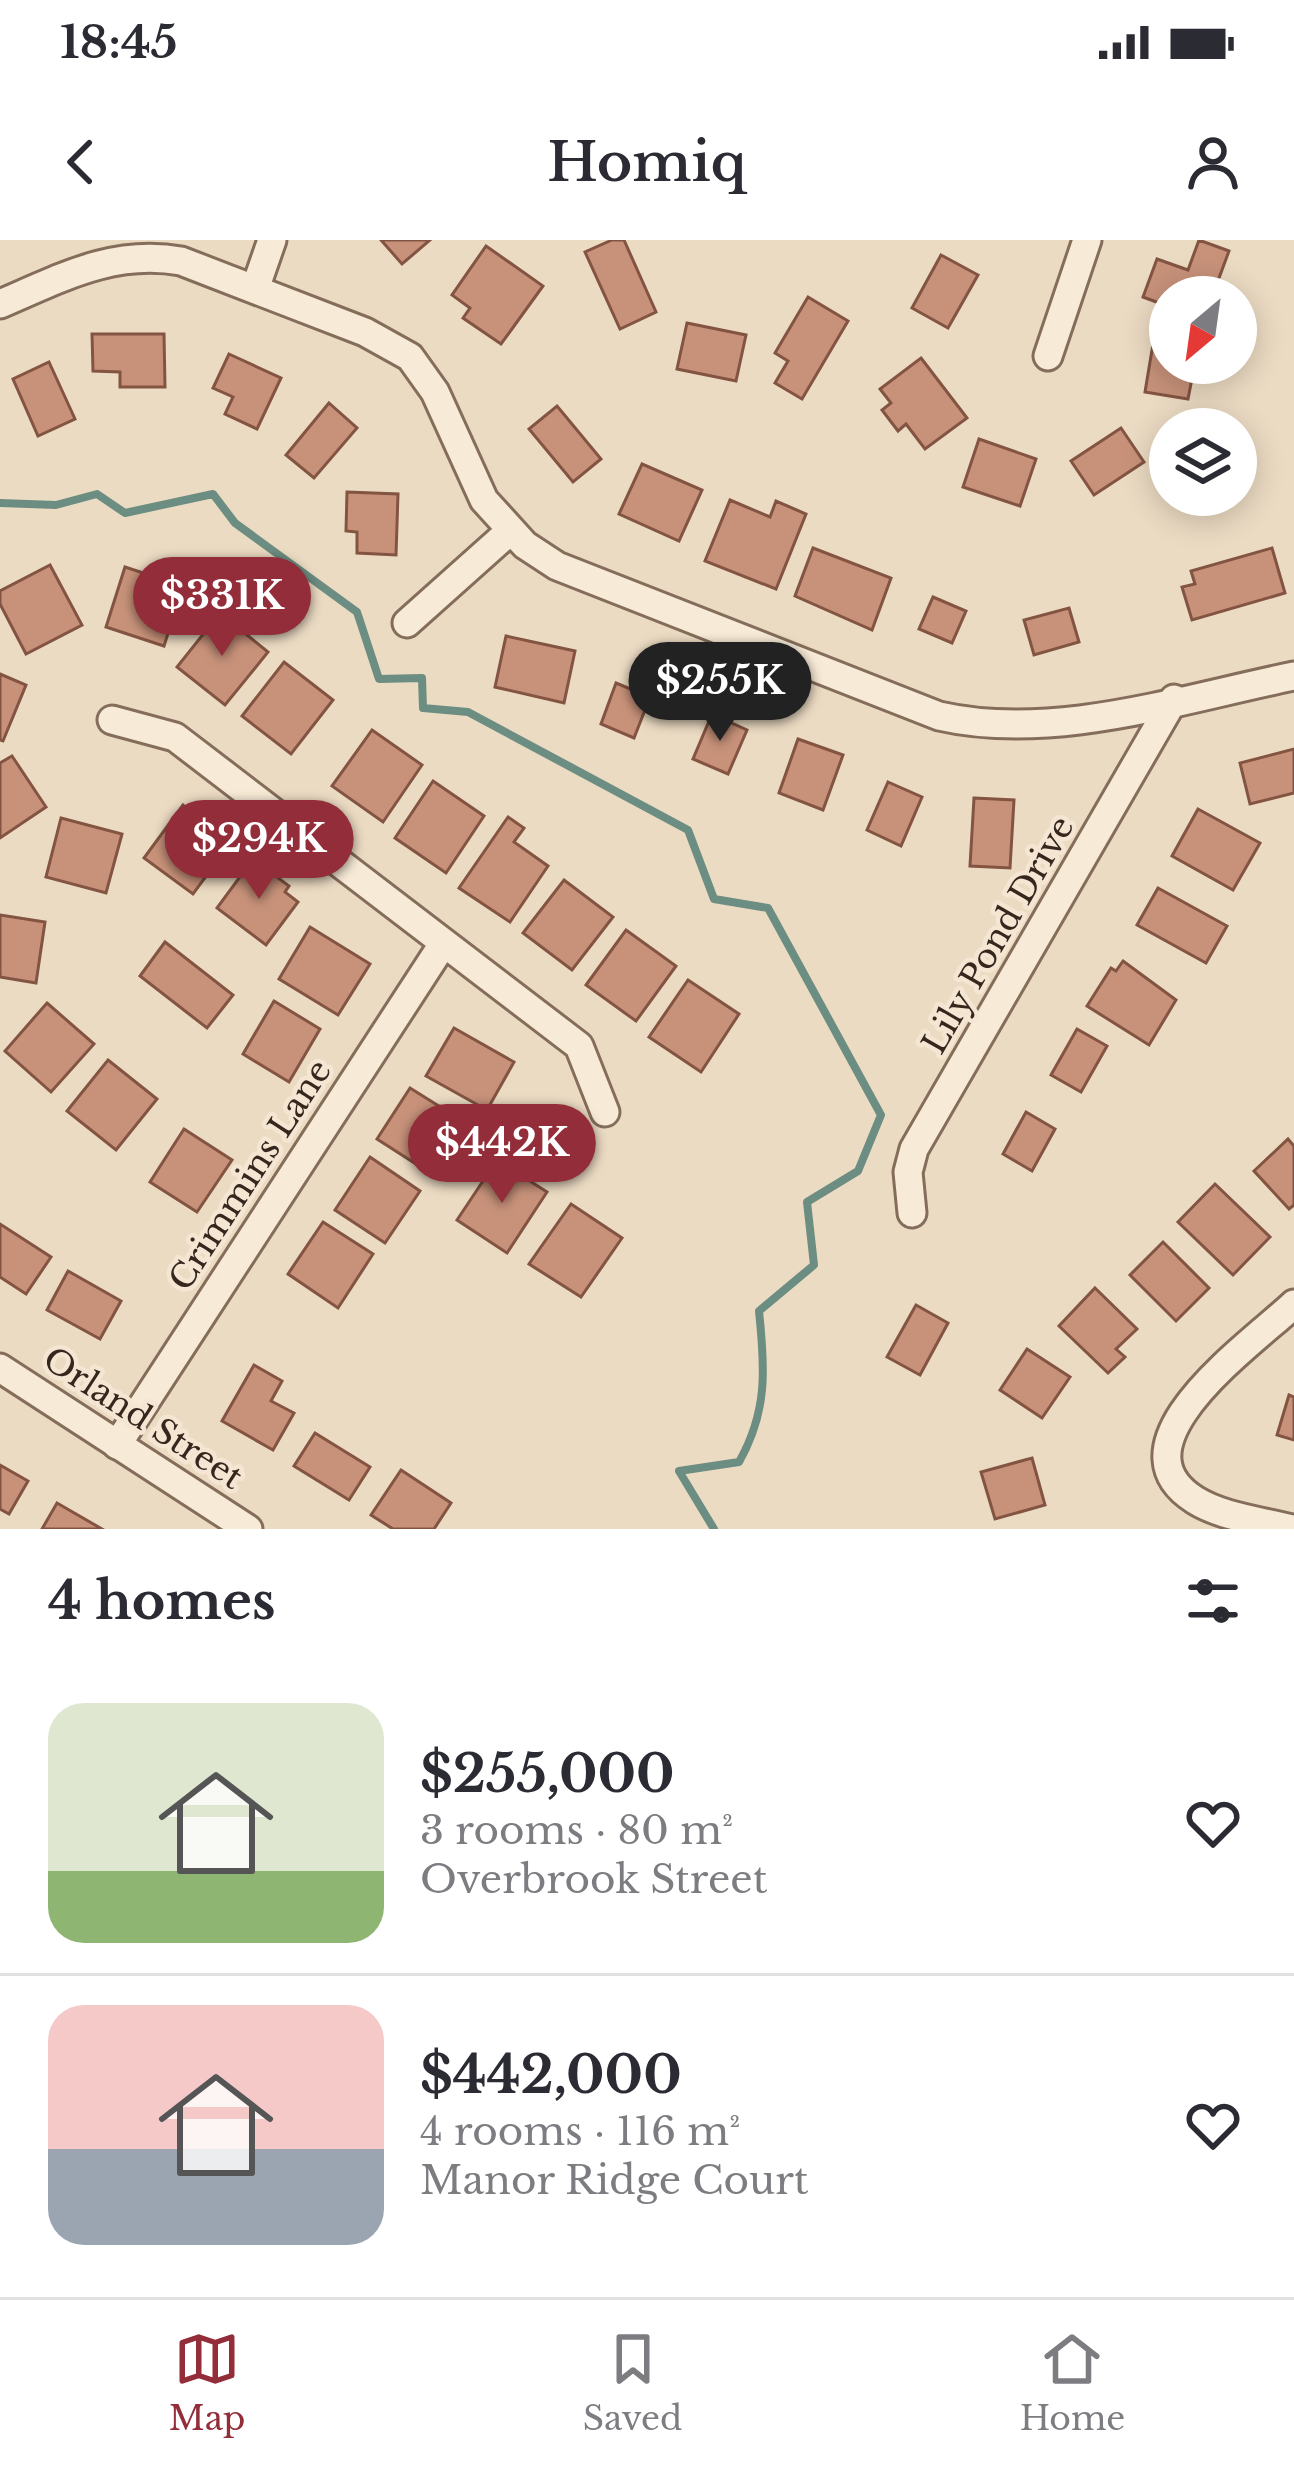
<!DOCTYPE html>
<html lang="en">
<head>
<meta charset="utf-8">
<style>
  body { margin:0; font-family:"Libre Baskerville",serif; background:#f7f7f7; color:#2b2b33; height:100vh; display:flex; flex-direction:column; font-size:45px; white-space:nowrap }
  * { box-sizing:border-box; margin:0 }
  p { font-size:39px; color:#7c7c81 }
  .icon { flex:none; width:66px; height:66px; fill:none; stroke:currentColor; stroke-width:2; stroke-linecap:round; stroke-linejoin:round }
  .map { position:relative; height:1289px; overflow:hidden }
  .panel { display:flex; flex-direction:column; background:#fff; flex:1 }
  .panel>* { flex:none }
  .needle { width:78px; rotate:209deg }
  .tools { position:absolute; left:1149px; top:36px; display:grid; gap:24px }
  .tools a { display:grid; place-items:center; width:108px; height:108px; border-radius:50%; background:#fff; box-shadow:0 6px 30px #0003; font-size:60px }
  .price { position:absolute; translate:-50% -102px; padding:0 27px; border-radius:42px; background:#922d39; color:#fff; font-size:39px; line-height:78px; filter:drop-shadow(0 3px 6px #0008) }
  .price::after { content:''; position:absolute; left:50%; top:72px; width:36px; height:27px; margin-left:-18px; background:inherit; clip-path:polygon(0 0,100% 0,50% 100%) }
  .price.current { background:#222; color:#fff }
  ul { padding:0; list-style:none }
  li { display:flex; align-items:center; gap:36px; height:300px; padding:0 48px }
  li+li { border-top:3px solid #e1e1e2 }
  li span { display:grid; place-items:center; flex:none; width:336px; height:240px; border-radius:36px; color:#555 }
  li>.icon { margin-inline-start:auto }
  span .icon { width:144px; height:144px; fill:#fffc; stroke-width:1 }
  li b { font-size:51px }
  h2 { display:flex; justify-content:space-between; align-items:center; height:144px; padding:0 48px; font-size:51px }
  .status { display:flex; justify-content:space-between; align-items:center; height:84px; padding:0 60px; background:#fff; direction:ltr }
  .status svg { height:33px; fill:currentColor }
  header { display:flex; justify-content:space-between; align-items:center; height:156px; padding:0 48px; background:#fff; font-size:54px; font-weight:600 }
  .menu { display:flex; justify-content:space-around; align-items:center; height:168px; border-top:3px solid #e1e1e2; background:#fff; font-size:33px; color:#7c7c81 }
  .menu a { display:grid; justify-items:center; gap:6px }
  .menu .current { color:#922d39 }
  .map>svg:first-child { display:block }
  .lines { fill:none; stroke-linecap:round; stroke-linejoin:round }
  .stream { stroke:#6c8d81; stroke-width:8 }
  .building { fill:#c8927a; stroke:#835442; stroke-width:3 }
  .minor-casing { stroke:#856d5b; stroke-width:33 }
  .minor { stroke:#f7ead6; stroke-width:27 }
  .labels { text-anchor:middle; dominant-baseline:central; stroke-width:9; stroke-linejoin:round; paint-order:stroke }
  .street-label { font-size:33px; fill:#36271e; stroke:#f4e6d2 }
</style>
</head>
<body>
<div class="status"><b>18:45</b><svg viewBox="0 0 49 12"><path d="M0 12V9h3v3zM5 12V6h3v6zM10 12V3h3v9zM15 12V0h3v12zM26 1h20v11H26zM47 4h2v5h-2z"/></svg></div>
<header><svg class="icon" aria-label="back" viewBox="0 0 24 24"><path d="M15 5l-7 7 7 7"/></svg>Homiq<svg class="icon" aria-label="person" viewBox="0 0 24 24"><circle cx="12" cy="8" r="4"/><path d="M4 21q1-7 8-7t8 7"/></svg></header>
<div class="map">
<svg width="1294" height="1289" viewBox="0 0 1294 1289">
  <rect width="100%" height="100%" fill="#ecdbc3"/>
  <g class="lines">
    <path class="stream" d="M0 263 56 265 97 254 125 273 213 254 235 283 357 372 379 439 422 438 423 468 468 472 688 590 714 659 768 668 881 875 858 931 807 962 814 1025 759 1071C765 1128 768 1171 739 1222L679 1231 714 1289"/>
  </g>
  <g class="building">
    <polygon points="381,0 430,0 402,24"/>
    <polygon points="612,0 624,0 656,72 620,89 585,12"/>
    <polygon points="1199,0 1229,11 1212,57 1170,57 1170,67 1143,57 1157,19 1188,30"/>
    <polygon points="486,6 543,46 501,104 463,78 470,68 452,55"/>
    <polygon points="941,15 978,35 948,88 912,68"/>
    <polygon points="808,57 848,81 802,159 775,143 788,121 775,113"/>
    <polygon points="687,83 746,95 736,141 677,129"/>
    <polygon points="1155,92 1170,95 1170,123 1195,123 1188,159 1145,152"/>
    <polygon points="92,94 164,94 165,147 120,147 120,132 93,131"/>
    <polygon points="229,114 281,138 257,189 225,174 233,157 213,148"/>
    <polygon points="921,118 967,178 925,209 906,184 898,191 882,170 891,163 880,149"/>
    <polygon points="49,122 75,179 38,196 13,139"/>
    <polygon points="329,163 357,188 314,238 286,215"/>
    <polygon points="557,166 601,219 573,242 529,189"/>
    <polygon points="1121,188 1144,222 1094,255 1071,221"/>
    <polygon points="979,199 1036,219 1020,266 963,247"/>
    <polygon points="642,224 702,250 679,301 619,274"/>
    <polygon points="347,252 398,254 396,315 357,313 357,292 346,291"/>
    <polygon points="730,260 770,277 776,261 806,274 776,349 705,321"/>
    <polygon points="813,308 891,338 872,390 795,356"/>
    <polygon points="1272,308 1285,353 1192,380 1182,347 1195,344 1191,331"/>
    <polygon points="50,325 82,385 26,414 0,364 0,351"/>
    <polygon points="125,327 183,346 164,406 106,387"/>
    <polygon points="933,357 966,371 952,403 919,389"/>
    <polygon points="1069,368 1079,402 1034,415 1024,380"/>
    <polygon points="220,373 268,412 225,465 177,427"/>
    <polygon points="506,396 575,411 564,463 495,447"/>
    <polygon points="284,422 333,460 291,514 242,476"/>
    <polygon points="0,434 26,445 3,501 0,500"/>
    <polygon points="616,443 650,457 634,498 601,484"/>
    <polygon points="712,474 747,490 728,534 693,519"/>
    <polygon points="372,490 422,525 383,582 332,546"/>
    <polygon points="798,499 843,515 823,570 779,553"/>
    <polygon points="1294,509 1294,553 1250,564 1240,523"/>
    <polygon points="12,516 46,567 0,598 0,523"/>
    <polygon points="433,541 484,576 446,633 395,598"/>
    <polygon points="888,542 922,557 901,606 867,590"/>
    <polygon points="974,558 1014,560 1010,628 970,626"/>
    <polygon points="183,565 227,608 193,654 144,618"/>
    <polygon points="1198,569 1260,603 1233,650 1172,616"/>
    <polygon points="508,577 524,588 514,602 548,626 510,682 459,648"/>
    <polygon points="61,578 122,594 106,653 46,637"/>
    <polygon points="253,619 289,646 285,652 298,662 266,705 217,668"/>
    <polygon points="564,640 613,677 572,730 523,693"/>
    <polygon points="1158,648 1227,686 1206,723 1137,685"/>
    <polygon points="0,675 45,682 36,743 0,737"/>
    <polygon points="310,687 370,724 338,775 279,739"/>
    <polygon points="626,690 676,726 636,781 586,745"/>
    <polygon points="165,702 233,755 207,788 140,736"/>
    <polygon points="1123,721 1176,760 1149,805 1087,766 1111,728 1116,731"/>
    <polygon points="688,740 739,774 701,832 649,797"/>
    <polygon points="274,761 320,789 289,842 243,814"/>
    <polygon points="47,763 94,804 51,852 5,811"/>
    <polygon points="454,788 514,822 487,870 426,836"/>
    <polygon points="1077,789 1107,806 1081,852 1051,835"/>
    <polygon points="108,820 157,859 116,910 67,871"/>
    <polygon points="410,848 466,883 433,935 377,899"/>
    <polygon points="1026,872 1055,889 1032,931 1003,914"/>
    <polygon points="184,889 232,920 197,972 150,942"/>
    <polygon points="1288,899 1294,906 1294,965 1289,969 1254,931"/>
    <polygon points="370,917 420,951 385,1003 335,970"/>
    <polygon points="497,920 547,952 507,1013 457,980"/>
    <polygon points="1215,944 1270,997 1233,1035 1178,982"/>
    <polygon points="571,964 622,998 581,1057 529,1024"/>
    <polygon points="323,982 373,1014 338,1068 288,1034"/>
    <polygon points="0,984 51,1017 26,1054 0,1037"/>
    <polygon points="1163,1002 1209,1048 1176,1081 1130,1035"/>
    <polygon points="68,1031 121,1061 100,1099 47,1070"/>
    <polygon points="1095,1048 1137,1089 1116,1109 1125,1117 1108,1133 1059,1086"/>
    <polygon points="916,1065 948,1083 920,1135 887,1117"/>
    <polygon points="1027,1109 1070,1137 1042,1178 1000,1150"/>
    <polygon points="254,1125 282,1141 271,1161 294,1173 273,1210 222,1181"/>
    <polygon points="1289,1155 1294,1157 1294,1200 1277,1195"/>
    <polygon points="315,1193 370,1227 349,1260 294,1226"/>
    <polygon points="1032,1218 1045,1265 995,1279 981,1232"/>
    <polygon points="0,1225 28,1241 9,1274 0,1269"/>
    <polygon points="401,1230 451,1263 434,1289 393,1289 371,1275"/>
    <polygon points="57,1263 102,1289 42,1289"/>
  </g>
  <g class="lines">
    <g class="minor-casing">
      <g id="minor">
        <polyline points="255,49 272,0"/>
        <path d="M0 64C61 38 113 9 181 21L365 92 410 117 435 152 484 260 525 305 557 326 939 476C1053 502 1181 459 1294 436"/>
        <polyline points="1048,116 1087,0"/>
        <polyline points="407,383 510,291"/>
        <polyline points="112,480 175,497 579,806 605,872"/>
        <polyline points="912,973 908,932 914,909 1174,459"/>
        <polyline points="0,1128 248,1289"/>
        <polyline points="117,1205 443,704"/>
        <path d="M1292 1289C1261 1281 1222 1277 1195 1260 1106 1204 1253 1103 1294 1064"/>
      </g>
    </g>
    <use href="#minor" class="minor"/>
  </g>
  <g class="labels">
    <g class="street-label">
      <text transform="translate(998 695) rotate(-60)">Lily Pond Drive</text>
      <text transform="translate(250 935) rotate(-57)">Crimmins Lane</text>
      <text transform="translate(143 1178) rotate(33)">Orland Street</text>
    </g>
  </g>
</svg>
<div class="tools">
<a><svg class="needle" viewBox="-14 -14 28 28"><path d="M0-13l5 13h-10z" fill="#e53935"/><path d="M0 13l5-13h-10z" fill="#7c7c81"/></svg></a>
<a><svg class="icon" aria-label="layers" viewBox="0 0 24 24"><path d="M12 4l9 5-9 5-9-5zM3 14l9 5 9-5"/></svg></a>
</div>
<b class="price" style="left:222px;top:419px">$331K</b>
<b class="price current" style="left:720px;top:504px">$255K</b>
<b class="price" style="left:259px;top:662px">$294K</b>
<b class="price" style="left:502px;top:966px">$442K</b>
</div>
<section class="panel">
<h2>4 homes<svg class="icon" aria-label="filters" viewBox="0 0 24 24"><path d="M4 7h16M4 17h16"/><circle cx="9" cy="7" r="2"/><circle cx="15" cy="17" r="2"/></svg></h2>
<ul>
<li><span style="background:linear-gradient(#dfe7d0 70%,#8fb573 0)"><svg class="icon" aria-label="home" viewBox="0 0 24 24"><path d="M3 11l9-7 9 7M6 9v11h12V9"/></svg></span><div><b>$255,000</b><p>3 rooms · 80 m²</p><p>Overbrook Street</p></div><svg class="icon" aria-label="heart" viewBox="0 0 24 24"><path d="M12 20l-8-8c-3-5 5-10 8-4 3-6 11-1 8 4z"/></svg></li>
<li><span style="background:linear-gradient(#f6c9c9 60%,#9aa5b1 0)"><svg class="icon" aria-label="home" viewBox="0 0 24 24"><path d="M3 11l9-7 9 7M6 9v11h12V9"/></svg></span><div><b>$442,000</b><p>4 rooms · 116 m²</p><p>Manor Ridge Court</p></div><svg class="icon" aria-label="heart" viewBox="0 0 24 24"><path d="M12 20l-8-8c-3-5 5-10 8-4 3-6 11-1 8 4z"/></svg></li>
</ul>
</section>
<nav class="menu">
<a class="current"><svg class="icon" aria-label="map" viewBox="0 0 24 24"><path d="M3 6l6-2 6 2 6-2v14l-6 2-6-2-6 2zM9 4v14M15 6v14"/></svg>Map</a>
<a><svg class="icon" aria-label="saved" viewBox="0 0 24 24"><path d="M7 4h10v16l-5-4-5 4z"/></svg>Saved</a>
<a><svg class="icon" aria-label="home" viewBox="0 0 24 24"><path d="M3 11l9-7 9 7M6 9v11h12V9"/></svg>Home</a>
</nav>
</body>
</html>
